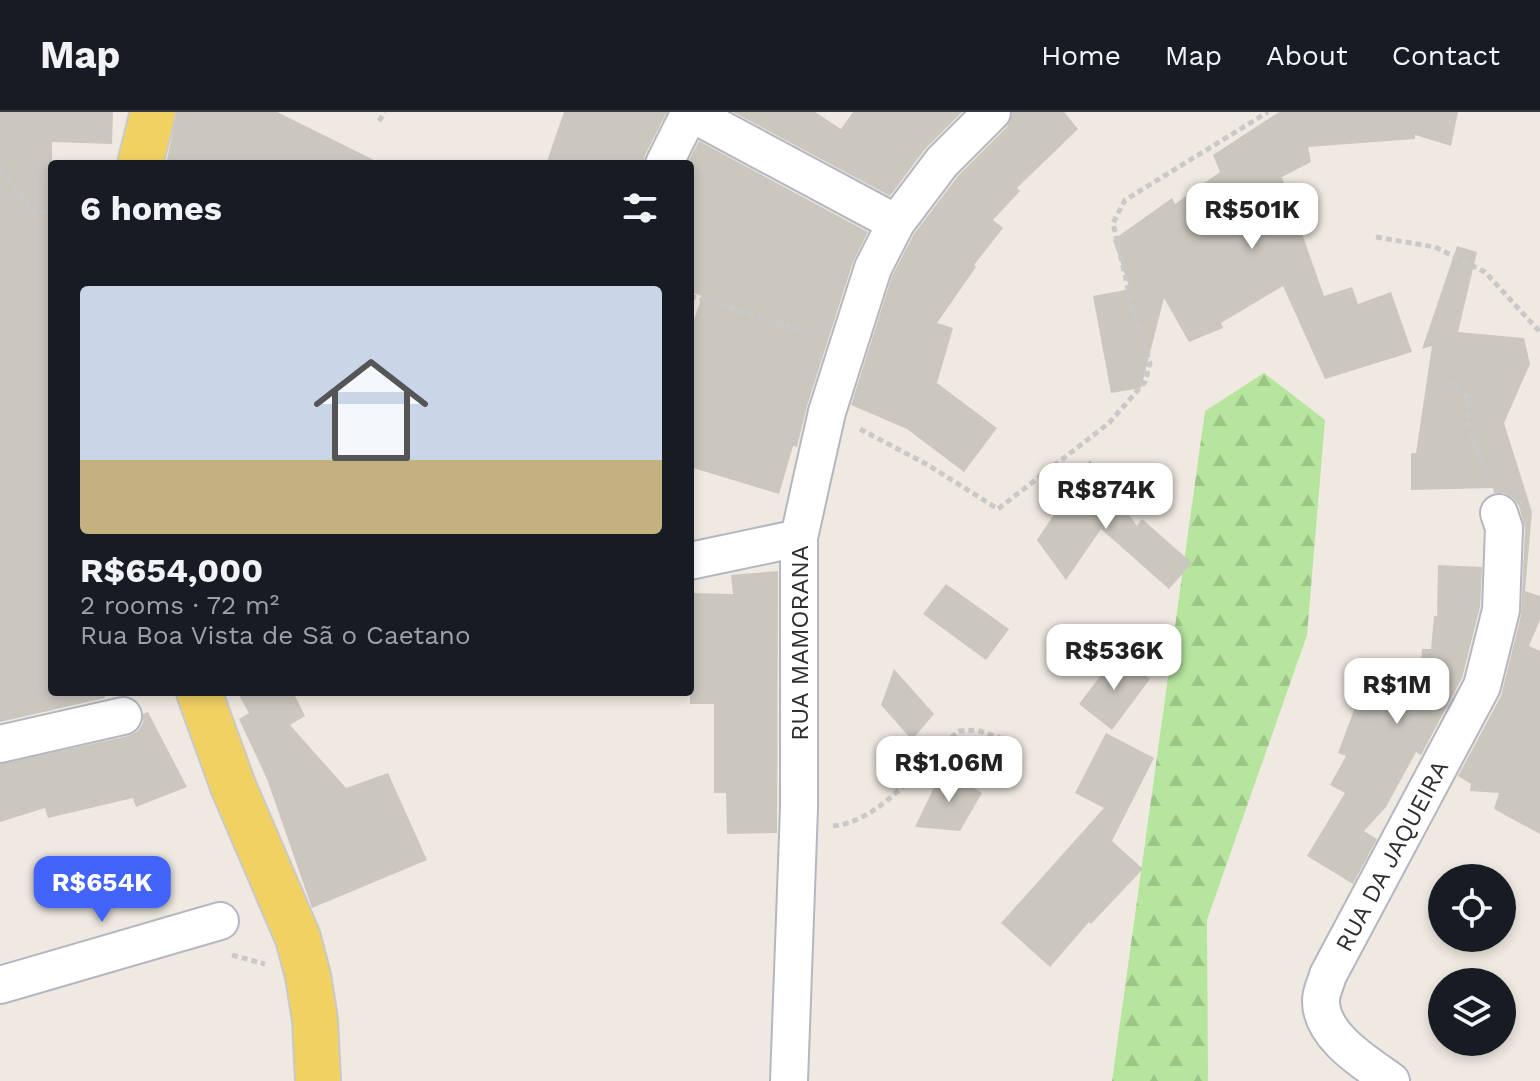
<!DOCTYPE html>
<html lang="en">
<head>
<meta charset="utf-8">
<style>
  body { margin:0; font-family:"Work Sans",sans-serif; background:#20242c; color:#f1f3f6; height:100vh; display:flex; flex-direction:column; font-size:30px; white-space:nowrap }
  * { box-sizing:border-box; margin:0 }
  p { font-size:26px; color:#9ea1a6 }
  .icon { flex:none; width:44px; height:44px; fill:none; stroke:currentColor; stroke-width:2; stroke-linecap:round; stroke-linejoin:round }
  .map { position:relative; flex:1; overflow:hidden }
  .panel { position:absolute; left:48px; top:48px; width:646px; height:536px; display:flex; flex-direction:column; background:#171b24; border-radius:8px; box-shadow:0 4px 12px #0003 }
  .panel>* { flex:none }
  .buttons { position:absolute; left:1428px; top:752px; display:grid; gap:16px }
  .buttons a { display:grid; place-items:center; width:88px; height:88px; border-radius:50%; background:#171b24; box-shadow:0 4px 12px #0003; font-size:40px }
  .price { position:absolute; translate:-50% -68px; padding:0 18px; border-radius:16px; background:#fff; color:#222; font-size:26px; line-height:52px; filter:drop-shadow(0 2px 4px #0008) }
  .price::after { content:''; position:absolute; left:50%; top:48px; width:24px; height:18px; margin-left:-12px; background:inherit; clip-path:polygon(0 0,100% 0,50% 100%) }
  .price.on { background:#4264fb; color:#fff }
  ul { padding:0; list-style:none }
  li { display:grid; align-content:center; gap:16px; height:424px; padding:0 32px }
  li span { display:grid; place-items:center; height:248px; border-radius:8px; color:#555 }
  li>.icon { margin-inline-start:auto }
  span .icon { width:144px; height:144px; fill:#fffc; stroke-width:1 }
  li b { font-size:34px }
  h2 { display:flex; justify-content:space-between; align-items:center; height:96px; padding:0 32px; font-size:34px }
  header { display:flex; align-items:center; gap:48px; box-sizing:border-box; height:112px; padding:0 40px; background:#171b24; border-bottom:2px solid #363941 }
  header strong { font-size:38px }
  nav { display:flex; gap:44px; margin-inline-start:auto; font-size:28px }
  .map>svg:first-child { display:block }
  .forest { fill:url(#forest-firs) }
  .building { fill:#cbc7bf }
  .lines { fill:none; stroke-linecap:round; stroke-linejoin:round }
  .minor-casing { stroke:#b4b7c1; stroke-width:40 }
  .major-casing { stroke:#c9c9c9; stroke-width:48 }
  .path { stroke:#c9c9c9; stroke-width:5; stroke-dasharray:6 4; stroke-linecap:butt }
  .minor { stroke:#fff; stroke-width:36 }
  .major { stroke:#f2d163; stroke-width:44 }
  .labels { text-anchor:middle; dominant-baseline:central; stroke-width:6; stroke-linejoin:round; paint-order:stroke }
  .street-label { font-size:24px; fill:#2e2e2e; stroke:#fff }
</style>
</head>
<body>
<header>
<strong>Map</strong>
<nav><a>Home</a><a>Map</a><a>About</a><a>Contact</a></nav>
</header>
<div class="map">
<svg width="1540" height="969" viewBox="0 0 1540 969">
  <defs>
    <pattern id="forest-firs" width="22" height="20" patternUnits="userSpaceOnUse" patternTransform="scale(2)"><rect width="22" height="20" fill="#b6e59e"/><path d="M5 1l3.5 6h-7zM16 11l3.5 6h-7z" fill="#9dc588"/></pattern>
  </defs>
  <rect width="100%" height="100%" fill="#efe9e1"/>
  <polygon class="forest" points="1264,261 1325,308 1307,523 1207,808 1208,969 1112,969 1205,299"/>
  <g class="building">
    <polygon points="0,0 113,0 112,32 52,30 52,580 104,580 105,586 0,610"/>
    <polygon points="177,0 277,0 382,52 166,52"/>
    <polygon points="564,0 667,0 645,43 643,52 546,52"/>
    <polygon points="733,0 815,0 841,17 853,0 962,0 925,37 890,84"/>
    <polygon points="1012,0 1064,0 1078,17 1017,76 1020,79 993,108 1003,116 974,153 976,155 937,211 953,216 937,271 997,316 964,360 907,317 851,293 892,164 914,122 958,64 1007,15"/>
    <polygon points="1279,0 1458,0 1451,34 1415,23 1415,27 1308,35 1311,50 1282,65 1324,184 1352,175 1358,192 1391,180 1412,240 1325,267 1283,174 1221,211 1223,216 1189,230 1164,186 1141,276 1111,281 1093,184 1130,177 1113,128 1172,86 1175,92 1220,60 1213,43"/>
    <polygon points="699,29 868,120 853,150 807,294 797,335 793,334 779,382 690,355 690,220 702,184 690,180 690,52 687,52"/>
    <polygon points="1457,134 1477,140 1458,220 1524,226 1530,252 1504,311 1532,400 1525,479 1540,484 1540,508 1529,534 1540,539 1540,722 1494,697 1499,681 1470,679 1471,672 1458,664 1501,584 1521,503 1525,417 1519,394 1512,385 1504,381 1494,381 1493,376 1411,378 1411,341 1416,341 1432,234 1422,237"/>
    <polygon points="1090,348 1137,414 1142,407 1192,451 1169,477 1101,417 1066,468 1037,428"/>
    <polygon points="1438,453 1482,455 1480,495 1462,566 1421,643 1416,640 1386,695 1364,719 1377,727 1353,772 1307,744 1345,681 1330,673 1346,644 1338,641 1367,563 1399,582 1402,577 1419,587 1422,537 1431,537 1434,504 1437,504"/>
    <polygon points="778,459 777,721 727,722 726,681 714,681 714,592 690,592 690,481 733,482 731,463"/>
    <polygon points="946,472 1009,517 986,548 923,502"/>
    <polygon points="1117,542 1150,567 1112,618 1079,592"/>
    <polygon points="894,557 934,602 912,628 881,593"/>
    <polygon points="237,580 293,580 305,604 290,613 346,676 388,661 427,748 312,796 267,667 239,607 249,601"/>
    <polygon points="148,600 187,675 136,695 133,686 48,706 45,696 0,710 0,652 128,624 138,619 143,611 143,602"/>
    <polygon points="1106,621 1154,646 1112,729 1143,757 1091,812 1089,810 1050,855 1001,811 1104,696 1075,681"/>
    <polygon points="943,657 982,681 960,719 915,715"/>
  </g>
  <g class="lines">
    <g class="minor-casing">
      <g id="minor">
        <polyline points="689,0 896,111"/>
        <polyline points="664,52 690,0"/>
        <polyline points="690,449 799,426"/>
        <polyline points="0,632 123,604"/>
        <polyline points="0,873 220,809"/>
        <polyline points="789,969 799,696 799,426 811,371 827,300 873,156 896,111 942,50 992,0"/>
        <path d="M1391 969C1366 951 1320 924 1321 888 1321 880 1326 871 1328 863L1482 574 1501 498 1504 416 1499 401"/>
      </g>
    </g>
    <g class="major-casing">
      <g id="major">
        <polyline points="140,52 153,0"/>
        <polyline points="199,580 233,674 298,826 308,864 315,908 318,969"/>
      </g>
    </g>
    <g class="path">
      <polyline points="379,9 385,0"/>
      <polyline points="0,58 36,100 52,99"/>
      <polyline points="1376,125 1435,135 1485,160 1540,220"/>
      <polyline points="690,184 815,222"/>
      <polyline points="1448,269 1468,285 1468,312 1488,370"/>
      <polyline points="860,317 928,353 998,397 1109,311 1145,270 1150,251 1134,203 1113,111 1125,88 1268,0"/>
      <path d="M833 714C883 709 922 650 959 619L977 618 1018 632"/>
      <polyline points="232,843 265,852"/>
    </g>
    <use href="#minor" class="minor"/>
    <use href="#major" class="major"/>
  </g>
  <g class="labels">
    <g class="street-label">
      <text transform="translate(800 531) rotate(-90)">RUA MAMORANA</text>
      <text transform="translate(1392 744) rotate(-62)">RUA DA JAQUEIRA</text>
    </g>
  </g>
</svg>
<div class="buttons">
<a><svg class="icon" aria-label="locate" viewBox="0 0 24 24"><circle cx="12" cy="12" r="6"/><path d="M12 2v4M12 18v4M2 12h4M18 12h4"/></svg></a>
<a><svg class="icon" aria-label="layers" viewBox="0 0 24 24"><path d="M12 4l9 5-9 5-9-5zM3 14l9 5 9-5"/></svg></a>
</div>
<b class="price" style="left:1252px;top:139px">R$501K</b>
<b class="price" style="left:1106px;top:419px">R$874K</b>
<b class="price" style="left:1114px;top:580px">R$536K</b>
<b class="price" style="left:1397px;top:614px">R$1M</b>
<b class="price" style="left:949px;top:692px">R$1.06M</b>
<b class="price on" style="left:102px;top:812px">R$654K</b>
<section class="panel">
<h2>6 homes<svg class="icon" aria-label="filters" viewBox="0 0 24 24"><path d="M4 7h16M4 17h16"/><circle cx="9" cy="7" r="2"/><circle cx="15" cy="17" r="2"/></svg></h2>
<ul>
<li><span style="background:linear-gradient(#c9d6e8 70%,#c2b280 0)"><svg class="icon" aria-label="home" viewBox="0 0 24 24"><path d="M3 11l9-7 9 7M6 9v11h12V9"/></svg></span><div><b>R$654,000</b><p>2 rooms · 72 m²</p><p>Rua Boa Vista de Sã o Caetano</p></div></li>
</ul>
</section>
</div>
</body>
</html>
